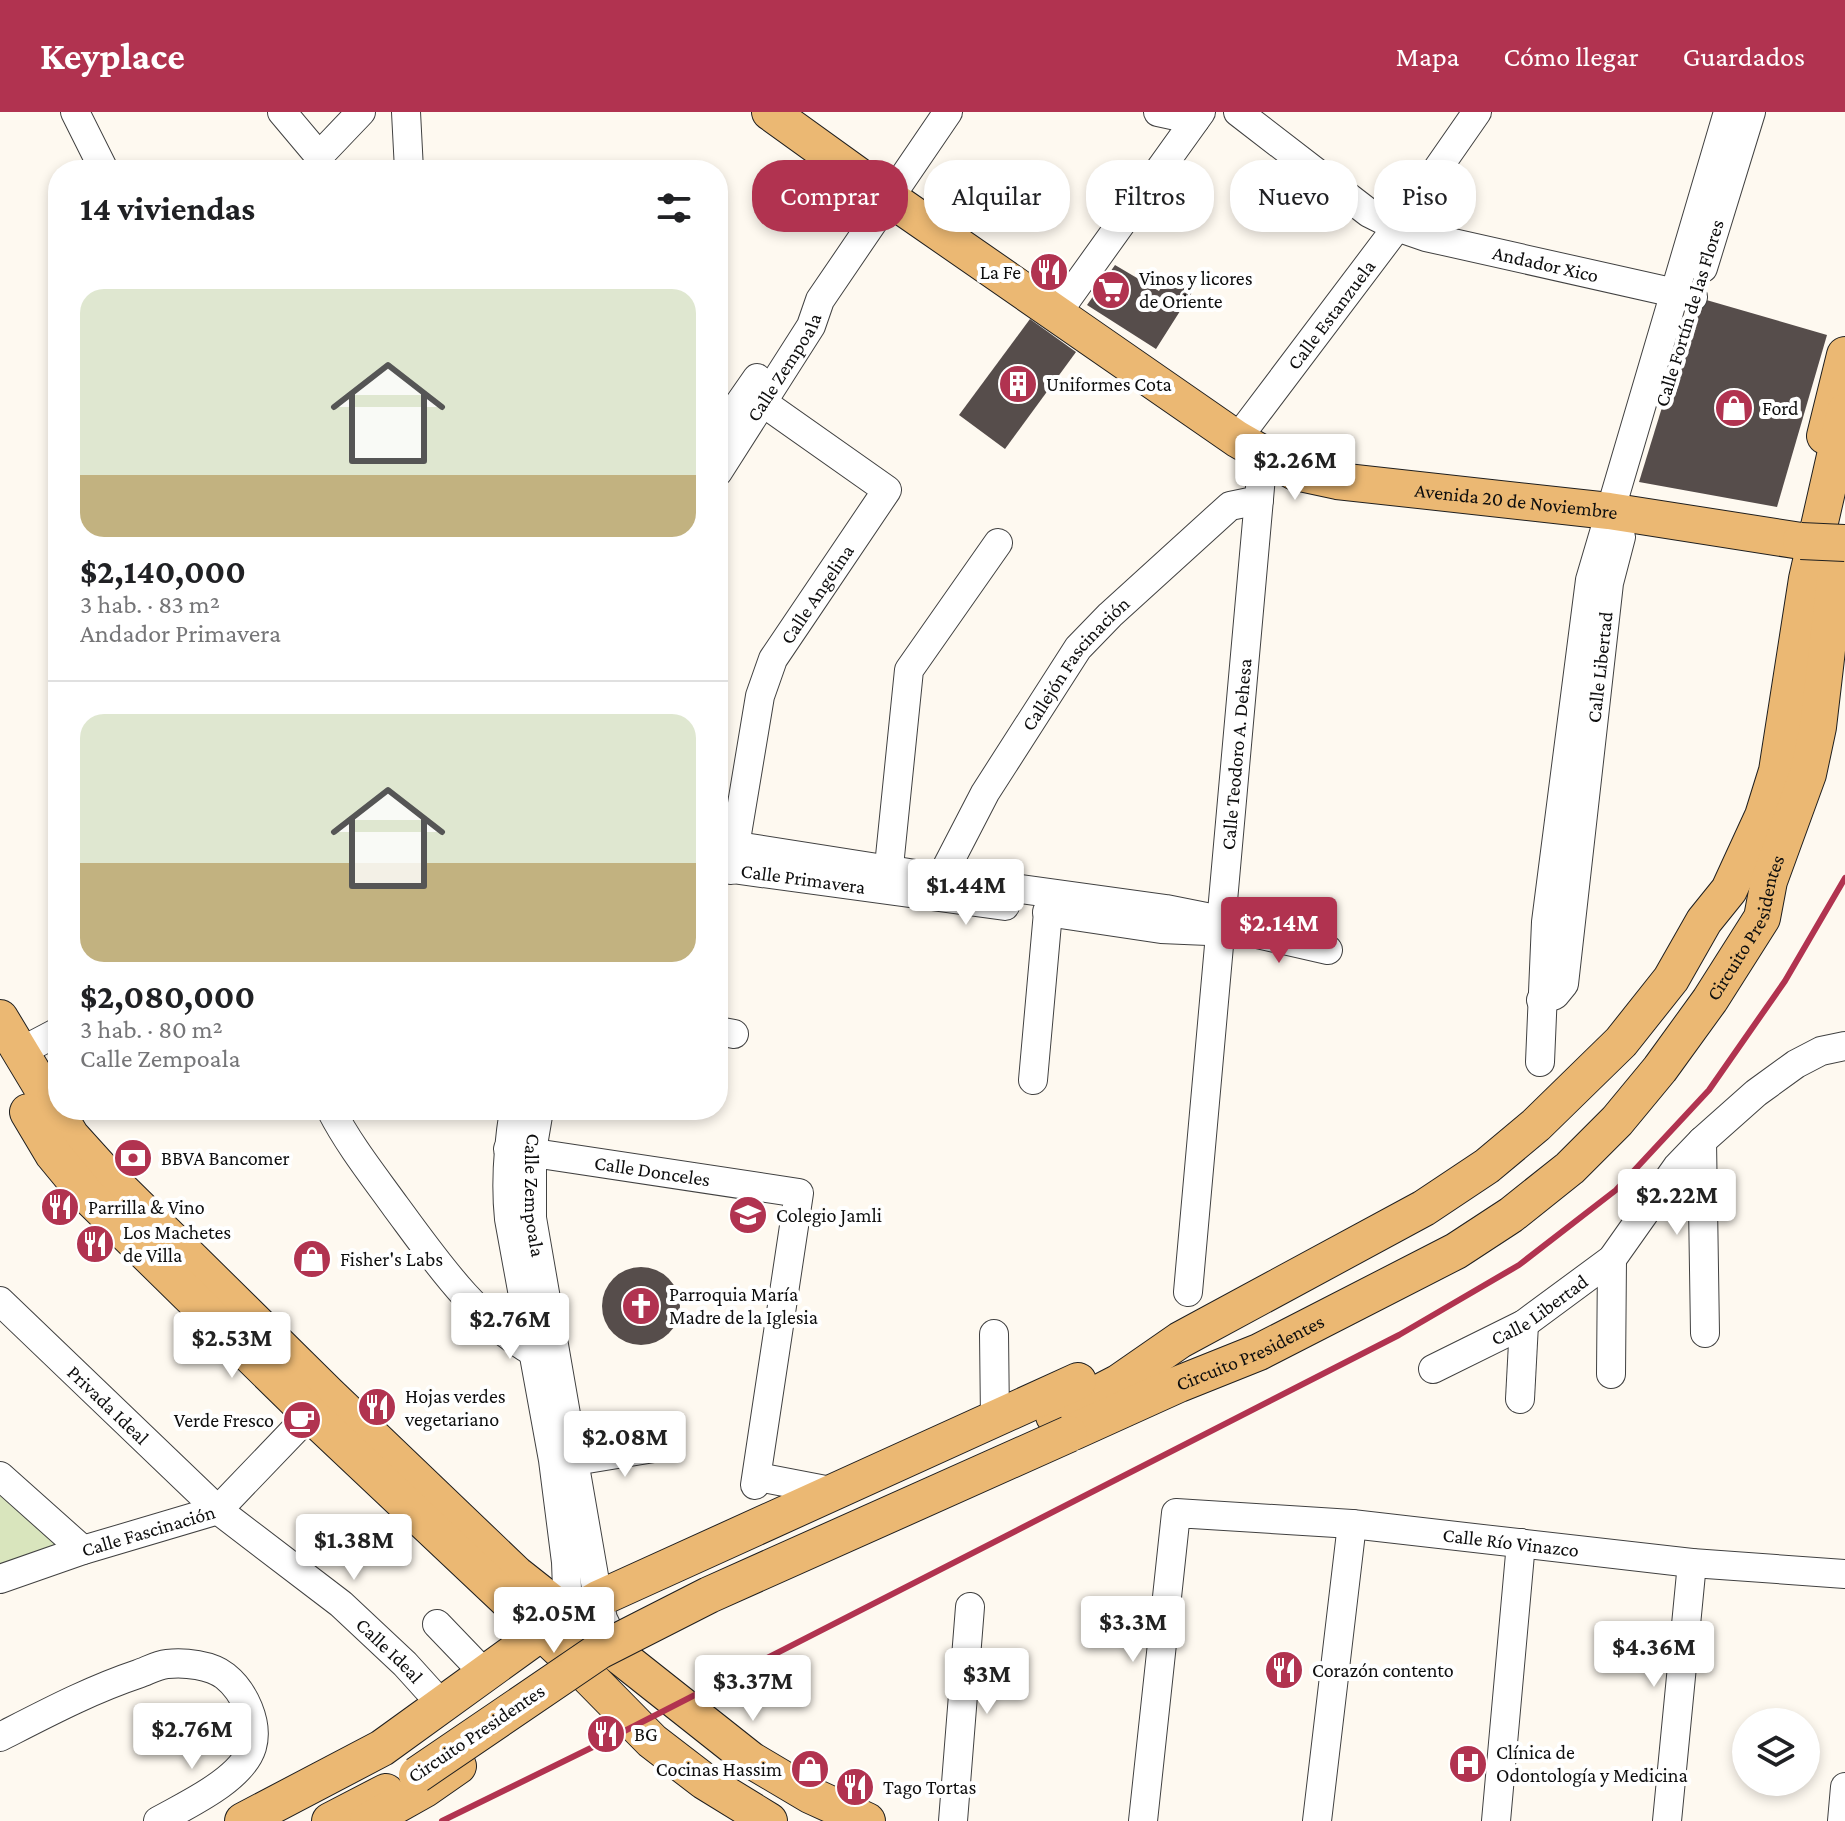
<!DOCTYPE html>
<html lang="es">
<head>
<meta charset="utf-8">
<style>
  body { margin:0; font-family:"Crimson Pro",serif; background:#f2f2f2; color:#202124; height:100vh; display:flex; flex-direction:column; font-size:30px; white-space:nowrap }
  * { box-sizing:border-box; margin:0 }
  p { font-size:26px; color:#757577 }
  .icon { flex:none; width:44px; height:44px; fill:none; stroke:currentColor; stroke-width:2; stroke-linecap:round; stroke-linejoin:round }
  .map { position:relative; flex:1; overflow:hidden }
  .drawer { position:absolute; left:48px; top:48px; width:680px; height:960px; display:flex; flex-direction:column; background:#fff; border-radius:32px; box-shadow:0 4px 12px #0003 }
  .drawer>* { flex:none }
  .guide { position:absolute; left:752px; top:48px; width:760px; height:72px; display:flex; gap:16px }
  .tools { position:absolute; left:1732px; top:1596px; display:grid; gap:16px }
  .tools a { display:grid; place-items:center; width:88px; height:88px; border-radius:50%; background:#fff; box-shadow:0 4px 12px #0003; font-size:40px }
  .price { position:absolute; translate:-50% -68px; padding:0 18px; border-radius:8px; background:#fff; color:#222; font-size:26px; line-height:52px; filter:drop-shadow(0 2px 4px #0008) }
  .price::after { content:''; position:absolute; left:50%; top:48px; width:24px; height:18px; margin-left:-12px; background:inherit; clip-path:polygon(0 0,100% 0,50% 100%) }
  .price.active { background:#b13350; color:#fff }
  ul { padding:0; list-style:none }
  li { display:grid; align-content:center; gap:16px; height:424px; padding:0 32px }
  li+li { border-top:2px solid #e0e0e0 }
  li span { display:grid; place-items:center; height:248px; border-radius:24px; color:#555 }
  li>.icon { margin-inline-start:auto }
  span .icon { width:144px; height:144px; fill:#fffc; stroke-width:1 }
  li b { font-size:34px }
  h2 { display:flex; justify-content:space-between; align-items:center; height:96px; padding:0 32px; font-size:34px }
  .tag { padding:0 28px; border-radius:32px; background:#fff; box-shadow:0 4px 12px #0003; font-size:28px; line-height:72px }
  .tag.active { background:#b13350; color:#fff }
  header { display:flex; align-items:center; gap:48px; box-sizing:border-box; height:112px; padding:0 40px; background:#b13350; color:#fff }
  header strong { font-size:38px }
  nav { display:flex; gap:44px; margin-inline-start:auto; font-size:28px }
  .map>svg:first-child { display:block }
  .green { fill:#d9e5bd }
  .building { fill:#564d4b }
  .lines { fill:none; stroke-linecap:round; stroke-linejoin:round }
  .minor-casing { stroke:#414141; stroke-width:30 }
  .major-casing { stroke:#1f1f1f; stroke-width:38 }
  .minor { stroke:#fff; stroke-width:28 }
  .major { stroke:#ebb873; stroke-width:36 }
  .rail { stroke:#b13350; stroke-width:6 }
  .major-bridge-casing { stroke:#1f1f1f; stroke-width:38; stroke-linecap:butt }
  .major-bridge { stroke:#ebb873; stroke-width:36 }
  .labels { text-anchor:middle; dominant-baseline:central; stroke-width:8; stroke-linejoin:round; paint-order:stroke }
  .street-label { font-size:20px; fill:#0e0e0e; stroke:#fff }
  .poi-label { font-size:20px; fill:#0e0e0e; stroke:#fff; text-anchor:start }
</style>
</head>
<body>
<header>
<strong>Keyplace</strong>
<nav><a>Mapa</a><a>Cómo llegar</a><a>Guardados</a></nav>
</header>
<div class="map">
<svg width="1845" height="1709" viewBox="0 0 1845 1709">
  <rect width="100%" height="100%" fill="#fef9f0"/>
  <polygon class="green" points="0,1364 79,1434 0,1467"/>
  <g class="building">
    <polygon points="1115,153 1159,179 1170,162 1194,177 1156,237 1087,193"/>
    <polygon points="1696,185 1827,223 1777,395 1639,370"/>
    <polygon points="1030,207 1076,240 1005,337 959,303"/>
    <circle cx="641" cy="1194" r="39"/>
  </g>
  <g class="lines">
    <g class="minor-casing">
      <g id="minor">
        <polyline points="75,0 104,58"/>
        <polyline points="282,0 319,44"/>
        <polyline points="406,0 409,58"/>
        <polyline points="1158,0 1195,8"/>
        <path id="s1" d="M1238 0 1369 101 1397 115 1426 125 1693 185"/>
        <polyline points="319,44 361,0"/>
        <polyline points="1703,156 1751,0"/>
        <polyline points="1057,201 1201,0"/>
        <polyline points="718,322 757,266"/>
        <path id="s2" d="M1237 327 1397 115 1477 0"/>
        <path id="s3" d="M718 360 811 214 820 188 948 0"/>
        <polyline points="718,731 941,766 1166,797 1221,808 1240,818 1328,838"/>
        <path id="s4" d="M718 755 1005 794"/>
        <path id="s5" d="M731 758 760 584 773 547 887 378 748 280"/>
        <path id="s6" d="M941 766 985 681 1078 536 1110 503 1230 394 1259 388"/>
        <polyline points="887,774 909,558 998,431"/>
        <polyline points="1047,800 1161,817 1208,819"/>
        <path id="s7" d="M1541 888 1555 883 1564 872 1609 471 1621 425"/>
        <polyline points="718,919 734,922"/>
        <polyline points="20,940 58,920"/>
        <polyline points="1540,950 1546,810 1590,468 1728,0"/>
        <polyline points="1033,968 1048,800"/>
        <path d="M331 998C349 1033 373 1063 396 1095 436 1149 475 1207 535 1241L545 1239"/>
        <path d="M514 998C508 1035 505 1069 509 1107L553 1348 566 1450 568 1504 572 1515"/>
        <path id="s8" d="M539 998 532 1039V1106L598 1487 603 1507 620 1542"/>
        <polyline points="1702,1029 1705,1221"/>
        <path id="s9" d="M508 1037 799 1081 755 1373"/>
        <path id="s10" d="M1188 1180 1263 342"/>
        <path id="s11" d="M0 1189 218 1398 341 1492 405 1552 443 1594"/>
        <polyline points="994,1222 995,1307"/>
        <path id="s12" d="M1433 1257 1524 1212 1612 1147 1677 1055 1702 1029 1756 981 1796 952 1821 939 1845 934"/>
        <polyline points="1611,1262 1612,1147"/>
        <polyline points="1520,1287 1524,1212"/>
        <polyline points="575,1349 666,1334"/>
        <polyline points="0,1364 83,1438"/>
        <polyline points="758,1365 836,1380"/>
        <path id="s13" d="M0 1467 83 1438 218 1398 310 1302"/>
        <polyline points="437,1512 485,1562"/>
        <path d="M0 1625C45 1602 90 1578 138 1562 147 1559 157 1553 167 1552 185 1550 211 1553 225 1564 244 1579 259 1611 252 1635 242 1668 186 1693 158 1709"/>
        <polyline points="953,1709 970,1495"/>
        <path id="s14" d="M1143 1709 1176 1401 1352 1412 1692 1451 1845 1462"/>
        <polyline points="1317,1709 1352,1412"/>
        <polyline points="1496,1709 1521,1431"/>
        <polyline points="1667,1709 1692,1451"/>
        <polyline points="1842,1709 1845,1675"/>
      </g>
    </g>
    <g class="major-casing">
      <g id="major">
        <path id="s15" d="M770 0 888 85 1237 327 1295 360 1337 369 1609 399 1801 429"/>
        <polyline points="1825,324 1845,243"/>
        <polyline points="0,906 71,1024 109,1066 328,1282 516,1462 751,1648 810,1683 867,1709"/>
        <polyline points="28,1000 53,1042 86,1082 310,1302 589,1565 652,1629 704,1669 769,1709"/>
        <polyline points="1054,1304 1118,1271 1180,1228 1424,1096 1487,1054 1536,1013 1621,930 1671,867 1704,809 1729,778 1763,704 1777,659 1807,467 1845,300"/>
        <path id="s16" d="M1073 1320 1179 1272 1259 1240 1456 1139 1511 1103 1570 1056 1617 1009 1660 957 1710 888 1762 806 1769 769 1808 662 1818 615 1835 469 1845 432"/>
        <polyline points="243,1709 382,1636 541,1521 598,1487 1078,1269"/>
        <polyline points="330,1709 386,1680"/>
        <polyline points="368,1709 425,1677 458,1654"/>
      </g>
    </g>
    <use href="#minor" class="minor"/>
    <use href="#major" class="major"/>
    <polyline class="rail" points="442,1709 601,1631 1399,1223 1519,1153 1616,1078 1709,978 1785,869 1845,766"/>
    <g class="major-bridge-casing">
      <g id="major-bridge">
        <polyline points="1801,429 1845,431"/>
        <polyline points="417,1663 599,1539 709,1483 1069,1322"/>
      </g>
    </g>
    <use href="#major-bridge" class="major-bridge"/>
  </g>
  <defs>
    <g id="restaurant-disc" transform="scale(2)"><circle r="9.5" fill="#b13350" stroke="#fff"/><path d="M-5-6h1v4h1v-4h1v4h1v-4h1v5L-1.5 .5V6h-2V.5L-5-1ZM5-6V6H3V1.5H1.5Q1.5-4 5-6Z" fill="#fff"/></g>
    <g id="supermarket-disc" transform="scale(2)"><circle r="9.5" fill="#b13350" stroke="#fff"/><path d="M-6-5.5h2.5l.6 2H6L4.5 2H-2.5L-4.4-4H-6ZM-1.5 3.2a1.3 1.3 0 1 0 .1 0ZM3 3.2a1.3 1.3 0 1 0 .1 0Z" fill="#fff"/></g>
    <g id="building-disc" transform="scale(2)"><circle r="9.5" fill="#b13350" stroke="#fff"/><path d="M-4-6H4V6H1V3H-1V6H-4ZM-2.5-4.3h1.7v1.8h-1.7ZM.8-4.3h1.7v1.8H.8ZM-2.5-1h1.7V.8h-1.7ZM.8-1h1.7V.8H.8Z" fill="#fff"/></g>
    <g id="shop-disc" transform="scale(2)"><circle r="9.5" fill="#b13350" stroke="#fff"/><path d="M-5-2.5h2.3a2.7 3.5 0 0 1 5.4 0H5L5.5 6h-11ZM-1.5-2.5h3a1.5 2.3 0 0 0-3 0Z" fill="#fff"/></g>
    <g id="bank-disc" transform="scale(2)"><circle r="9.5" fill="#b13350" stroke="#fff"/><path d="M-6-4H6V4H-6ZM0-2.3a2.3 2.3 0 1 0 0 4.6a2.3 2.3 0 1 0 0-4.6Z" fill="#fff"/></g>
    <g id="school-disc" transform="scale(2)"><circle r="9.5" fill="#b13350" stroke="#fff"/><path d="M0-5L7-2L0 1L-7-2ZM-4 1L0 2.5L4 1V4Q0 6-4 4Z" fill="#fff"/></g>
    <g id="church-disc" transform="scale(2)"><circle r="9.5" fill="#b13350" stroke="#fff"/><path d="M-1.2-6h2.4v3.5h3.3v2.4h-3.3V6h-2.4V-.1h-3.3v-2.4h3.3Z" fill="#fff"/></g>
    <g id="cafe-disc" transform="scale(2)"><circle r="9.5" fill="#b13350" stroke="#fff"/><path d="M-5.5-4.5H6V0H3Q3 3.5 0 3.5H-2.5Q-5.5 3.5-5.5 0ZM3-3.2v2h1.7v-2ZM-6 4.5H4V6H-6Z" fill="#fff"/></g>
    <g id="hospital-disc" transform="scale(2)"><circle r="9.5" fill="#b13350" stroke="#fff"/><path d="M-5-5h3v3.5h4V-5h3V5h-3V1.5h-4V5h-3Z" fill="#fff"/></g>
  </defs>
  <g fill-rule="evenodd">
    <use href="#restaurant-disc" x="1049" y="160"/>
    <use href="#supermarket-disc" x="1111" y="178"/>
    <use href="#building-disc" x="1018" y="272"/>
    <use href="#shop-disc" x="1734" y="296"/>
    <use href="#bank-disc" x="133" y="1046"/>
    <use href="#restaurant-disc" x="60" y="1095"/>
    <use href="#school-disc" x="748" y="1103"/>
    <use href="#restaurant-disc" x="95" y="1132"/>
    <use href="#shop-disc" x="312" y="1147"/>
    <use href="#church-disc" x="641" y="1194"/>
    <use href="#restaurant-disc" x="377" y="1295"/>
    <use href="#cafe-disc" x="302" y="1308"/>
    <use href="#restaurant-disc" x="1284" y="1558"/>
    <use href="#restaurant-disc" x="606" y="1622"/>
    <use href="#hospital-disc" x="1468" y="1652"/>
    <use href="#shop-disc" x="810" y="1657"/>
    <use href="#restaurant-disc" x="855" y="1675"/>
  </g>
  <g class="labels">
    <g class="street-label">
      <text stroke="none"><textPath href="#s1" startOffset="350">Andador Xico</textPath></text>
      <text transform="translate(1689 201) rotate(-73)">Calle Fortín de las Flores</text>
      <text stroke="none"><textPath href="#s2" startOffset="156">Calle Estanzuela</textPath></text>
      <text stroke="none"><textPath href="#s3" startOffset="124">Calle Zempoala</textPath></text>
      <text stroke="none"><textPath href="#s15" startOffset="860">Avenida 20 de Noviembre</textPath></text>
      <text stroke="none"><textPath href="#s5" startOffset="294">Calle Angelina</textPath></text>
      <text stroke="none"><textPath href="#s6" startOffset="254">Callejón Fascinación</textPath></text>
      <text stroke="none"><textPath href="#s7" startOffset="348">Calle Libertad</textPath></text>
      <text stroke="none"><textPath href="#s10" startOffset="540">Calle Teodoro A. Dehesa</textPath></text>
      <text stroke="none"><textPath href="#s4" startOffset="86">Calle Primavera</textPath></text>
      <text stroke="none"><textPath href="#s16" startOffset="866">Circuito Presidentes</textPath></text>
      <text stroke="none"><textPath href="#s9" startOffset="146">Calle Donceles</textPath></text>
      <text stroke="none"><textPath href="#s8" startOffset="86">Calle Zempoala</textPath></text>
      <text stroke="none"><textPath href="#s12" startOffset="122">Calle Libertad</textPath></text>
      <text stroke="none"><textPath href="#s16" startOffset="194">Circuito Presidentes</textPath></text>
      <text stroke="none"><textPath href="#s11" startOffset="150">Privada Ideal</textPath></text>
      <text stroke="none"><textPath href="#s13" startOffset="156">Calle Fascinación</textPath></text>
      <text stroke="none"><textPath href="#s14" startOffset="646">Calle Río Vinazco</textPath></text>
      <text stroke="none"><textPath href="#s11" startOffset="524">Calle Ideal</textPath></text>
      <text transform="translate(476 1621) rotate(-34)">Circuito Presidentes</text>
    </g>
    <g class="poi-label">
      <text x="1021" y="160" text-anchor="end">La Fe</text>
      <text x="1139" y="166">Vinos y licores<tspan x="1139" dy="23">de Oriente</tspan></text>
      <text x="1046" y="272">Uniformes Cota</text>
      <text x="1762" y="296">Ford</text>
      <text x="161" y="1046">BBVA Bancomer</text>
      <text x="88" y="1095">Parrilla &amp; Vino</text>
      <text x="776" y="1103">Colegio Jamli</text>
      <text x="123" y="1120">Los Machetes<tspan x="123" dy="23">de Villa</tspan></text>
      <text x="340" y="1147">Fisher's Labs</text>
      <text x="669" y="1182">Parroquia María<tspan x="669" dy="23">Madre de la Iglesia</tspan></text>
      <text x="405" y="1284">Hojas verdes<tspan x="405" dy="23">vegetariano</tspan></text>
      <text x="274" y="1308" text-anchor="end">Verde Fresco</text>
      <text x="1312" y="1558">Corazón contento</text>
      <text x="634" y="1622">BG</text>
      <text x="1496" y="1640">Clínica de<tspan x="1496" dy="23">Odontología y Medicina</tspan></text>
      <text x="782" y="1657" text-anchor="end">Cocinas Hassim</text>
      <text x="883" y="1675">Tago Tortas</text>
    </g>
  </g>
</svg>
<div class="tools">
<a><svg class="icon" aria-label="layers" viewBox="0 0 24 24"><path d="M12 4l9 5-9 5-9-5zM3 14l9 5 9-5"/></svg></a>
</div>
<b class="price" style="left:1295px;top:390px">$2.26M</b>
<b class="price" style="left:966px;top:815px">$1.44M</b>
<b class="price active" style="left:1279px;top:853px">$2.14M</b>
<b class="price" style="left:1677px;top:1125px">$2.22M</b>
<b class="price" style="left:510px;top:1249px">$2.76M</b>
<b class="price" style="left:232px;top:1268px">$2.53M</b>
<b class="price" style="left:625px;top:1367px">$2.08M</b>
<b class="price" style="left:354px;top:1470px">$1.38M</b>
<b class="price" style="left:554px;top:1543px">$2.05M</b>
<b class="price" style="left:1133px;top:1552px">$3.3M</b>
<b class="price" style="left:1654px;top:1577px">$4.36M</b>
<b class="price" style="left:987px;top:1604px">$3M</b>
<b class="price" style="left:753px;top:1611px">$3.37M</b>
<b class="price" style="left:192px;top:1659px">$2.76M</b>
<div class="guide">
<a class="tag active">Comprar</a>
<a class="tag">Alquilar</a>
<a class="tag">Filtros</a>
<a class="tag">Nuevo</a>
<a class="tag">Piso</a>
</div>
<section class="drawer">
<h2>14 viviendas<svg class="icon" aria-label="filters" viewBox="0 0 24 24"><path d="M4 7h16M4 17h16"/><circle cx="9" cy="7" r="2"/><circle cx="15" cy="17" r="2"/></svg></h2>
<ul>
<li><span style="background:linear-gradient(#dfe7d0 75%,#c2b280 0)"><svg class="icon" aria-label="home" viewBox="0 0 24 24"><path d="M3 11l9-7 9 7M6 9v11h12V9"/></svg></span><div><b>$2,140,000</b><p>3 hab. · 83 m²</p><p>Andador Primavera</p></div></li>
<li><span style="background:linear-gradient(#dfe7d0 60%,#c2b280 0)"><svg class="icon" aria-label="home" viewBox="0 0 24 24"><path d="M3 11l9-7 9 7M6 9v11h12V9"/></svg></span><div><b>$2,080,000</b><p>3 hab. · 80 m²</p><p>Calle Zempoala</p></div></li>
</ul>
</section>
</div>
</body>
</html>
